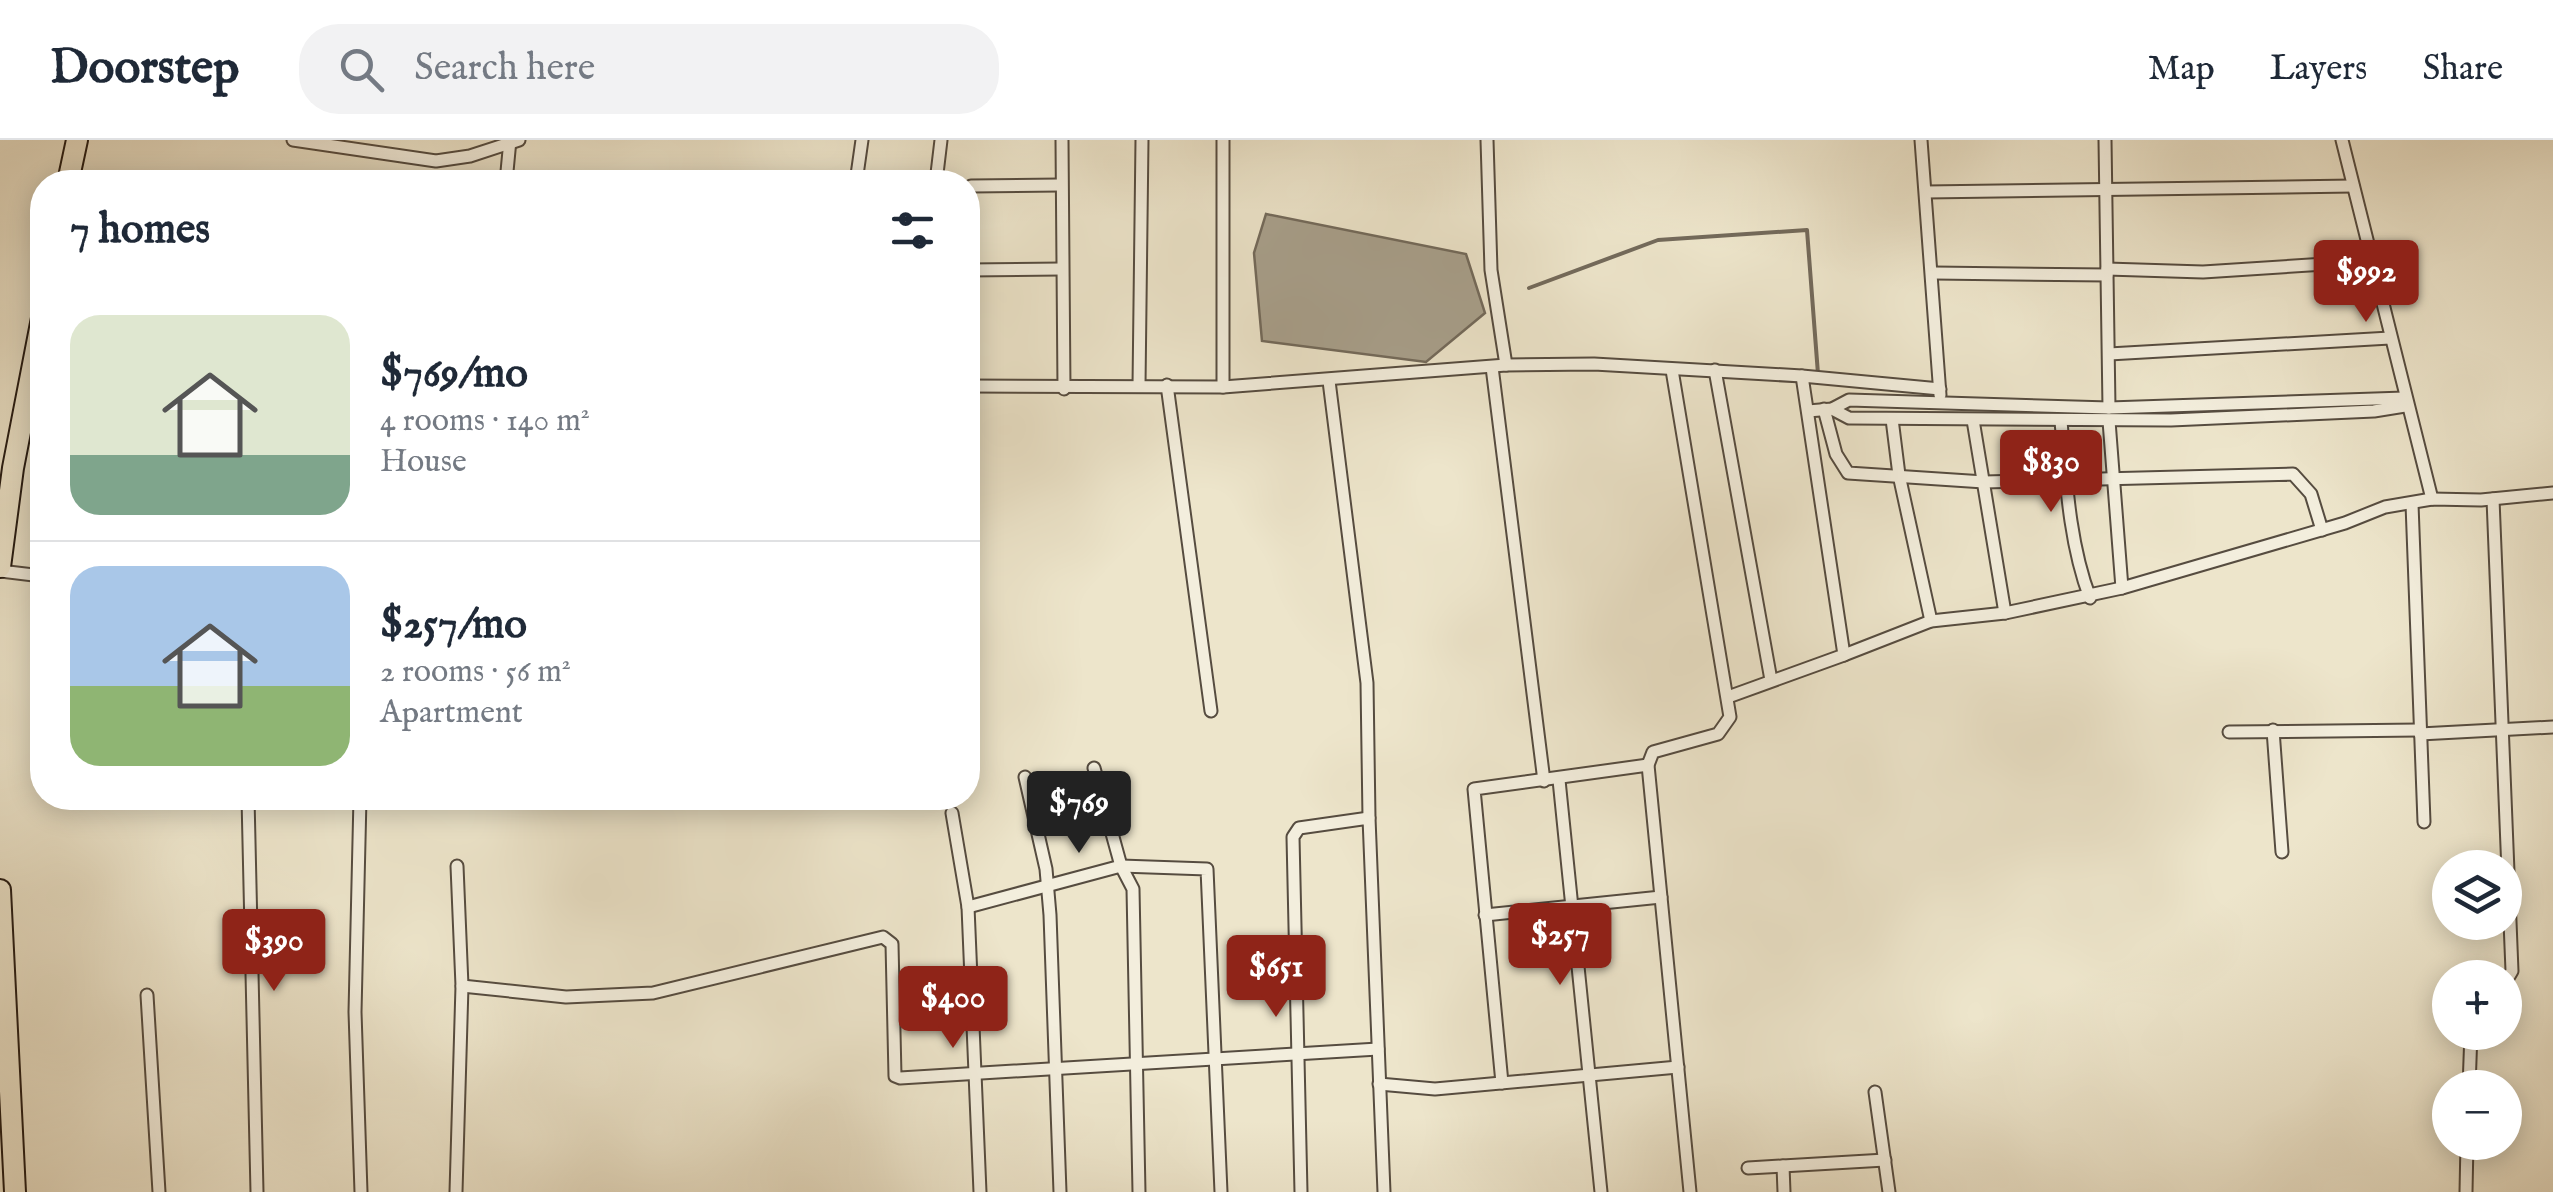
<!DOCTYPE html>
<html lang="en">
<head>
<meta charset="utf-8">
<style>
  body { margin:0; font-family:"IM FELL English",serif; background:#f2f2f3; color:#1f2937; height:100vh; display:flex; flex-direction:column; font-size:38px; white-space:nowrap }
  * { box-sizing:border-box; margin:0 }
  p { font-size:32px; color:#747a83 }
  .icon { flex:none; width:55px; height:55px; fill:none; stroke:currentColor; stroke-width:2; stroke-linecap:round; stroke-linejoin:round }
  .map { position:relative; flex:1; overflow:hidden }
  .side { position:absolute; left:30px; top:30px; width:950px; height:640px; display:flex; flex-direction:column; background:#fff; border-radius:40px; box-shadow:0 5px 25px #0003 }
  .side>* { flex:none }
  .fabs { position:absolute; left:2432px; top:710px; display:grid; gap:20px }
  .fabs a { display:grid; place-items:center; width:90px; height:90px; border-radius:50%; background:#fff; box-shadow:0 5px 25px #0003; font-size:50px }
  .price { position:absolute; translate:-50% -85px; padding:0 22px; border-radius:10px; background:#8f2418; color:#fff; font-size:32px; line-height:65px; filter:drop-shadow(0 2px 5px #0008) }
  .price::after { content:''; position:absolute; left:50%; top:60px; width:30px; height:22px; margin-left:-15px; background:inherit; clip-path:polygon(0 0,100% 0,50% 100%) }
  .price.selected { background:#222; color:#fff }
  ul { padding:0; list-style:none }
  li { display:flex; align-items:center; gap:30px; height:250px; padding:0 40px }
  li+li { border-top:2px solid #e0e1e3 }
  li span { display:grid; place-items:center; flex:none; width:280px; height:200px; border-radius:30px; color:#555 }
  li>.icon { margin-inline-start:auto }
  span .icon { width:120px; height:120px; fill:#fffc; stroke-width:1 }
  li b { font-size:42px }
  h2 { display:flex; justify-content:space-between; align-items:center; height:120px; padding:0 40px; font-size:42px }
  header { display:flex; align-items:center; gap:60px; box-sizing:border-box; height:140px; padding:0 50px; background:#fff; border-bottom:2px solid #e0e1e3 }
  header strong { font-size:48px }
  nav { display:flex; gap:55px; margin-inline-start:auto; font-size:35px }
  .search { width:700px; height:90px; background:#f2f2f3; display:flex; align-items:center; gap:25px; box-sizing:border-box; padding:0 35px; border-radius:40px; color:#747a83; font-size:38px }
  .map>svg:first-child { display:block }
  .water { fill:#a8a08c; stroke:#736a5b; stroke-width:2.5 }
  .lines { fill:none; stroke-linecap:round; stroke-linejoin:round }
  .stream { stroke:#736a5b; stroke-width:4 }
  .street-casing { stroke:#564c40; stroke-width:15 }
  .highway-casing { stroke:#231912; stroke-width:24 }
  .street { stroke:#f3eedd; stroke-width:11 }
  .highway { stroke:#ede5cb; stroke-width:20 }
</style>
</head>
<body>
<header>
<strong>Doorstep</strong>
<div class="search"><svg class="icon" aria-label="search" viewBox="0 0 24 24"><circle cx="10" cy="10" r="6"/><path d="M15 15l6 6"/></svg>Search here</div>
<nav><a>Map</a><a>Layers</a><a>Share</a></nav>
</header>
<div class="map">
<svg width="2553" height="1052" viewBox="0 0 2553 1052">
  <rect width="100%" height="100%" fill="#ede5cb"/>
  <filter id="stains"><feTurbulence type="fractalNoise" baseFrequency=".002" numOctaves="4"/><feColorMatrix values="0 0 0 0 .2 0 0 0 0 .09 0 0 0 0 .02 0 0 0 .5 -.17"/></filter>
  <radialGradient id="worn" r=".72"><stop offset=".6" stop-color="#630" stop-opacity="0"/><stop offset="1" stop-color="#630" stop-opacity=".3"/></radialGradient>
  <polygon class="water" points="1266,74 1466,114 1485,173 1426,222 1262,201 1254,113"/>
  <g class="lines">
    <polyline class="stream" points="1529,148 1658,100 1807,90 1818,234"/>
    <g class="street-casing">
      <g id="street">
        <polyline points="293,0 436,21 470,16 519,0"/>
        <polyline points="1062,0 1064,249"/>
        <polyline points="1223,0 1223,247"/>
        <polyline points="1487,0 1491,130 1506,225"/>
        <polyline points="1921,0 1940,255"/>
        <polyline points="2105,0 2109,268"/>
        <polyline points="2342,0 2432,359"/>
        <polyline points="506,42 510,0"/>
        <polyline points="856,42 862,0"/>
        <polyline points="936,42 941,0"/>
        <polyline points="971,46 1060,45"/>
        <polyline points="1926,52 2353,46"/>
        <polyline points="2107,129 2203,132 2372,121"/>
        <polyline points="968,130 1061,129"/>
        <polyline points="1934,133 2107,135"/>
        <polyline points="2109,214 2390,198"/>
        <polyline points="1492,227 1544,641"/>
        <polyline points="1672,230 1730,577 1718,594 1653,612 1648,625 1690,1052"/>
        <polyline points="1715,230 1771,540"/>
        <polyline points="1329,241 1367,543 1369,678"/>
        <polyline points="1167,245 1211,571"/>
        <polyline points="968,246 1223,247 1506,225 1594,224 1802,236"/>
        <polyline points="1139,246 1142,0"/>
        <polyline points="1824,269 1836,314 1848,333 1984,342 2293,334 2311,354 2322,390"/>
        <polyline points="1832,269 1849,278 2171,280 2374,271 2405,266"/>
        <polyline points="1808,271 1832,269 1849,260 2109,268 2404,258"/>
        <polyline points="1892,279 1899,335 1931,481"/>
        <polyline points="1973,280 2005,473"/>
        <path d="M2061 281C2066 339 2069 403 2090 458"/>
        <polyline points="2109,281 2122,448 2345,383 2385,367 2432,359 2481,360 2553,353"/>
        <polyline points="2493,359 2512,831 2505,843"/>
        <polyline points="2412,364 2424,682"/>
        <polyline points="0,431 42,436"/>
        <polyline points="1844,515 1931,481 2005,473 2122,448"/>
        <polyline points="1728,557 1844,515 1802,236 1940,249"/>
        <polyline points="2273,590 2282,712"/>
        <polyline points="2229,592 2419,590"/>
        <polyline points="2420,594 2553,587"/>
        <polyline points="1094,628 1121,726 1133,749 1139,1052"/>
        <polyline points="1025,637 1046,729 1050,775 1060,1052"/>
        <polyline points="1559,640 1601,1052"/>
        <polyline points="248,658 257,1052"/>
        <polyline points="360,658 355,872 361,1052"/>
        <polyline points="952,673 968,767 980,1052"/>
        <polyline points="968,767 1121,726 1207,729 1221,1052"/>
        <polyline points="1485,775 1661,757"/>
        <polyline points="462,846 566,857 653,853 883,797 892,804 895,936 900,938 1378,909"/>
        <polyline points="147,855 159,1052"/>
        <polyline points="1502,943 1474,649 1648,625"/>
        <polyline points="1379,944 1435,949 1678,927"/>
        <polyline points="2469,948 2471,892"/>
        <polyline points="1875,952 1889,1052"/>
        <polyline points="1783,1026 1784,1052"/>
        <polyline points="1748,1028 1885,1020"/>
        <polyline points="456,1052 462,846 457,726"/>
        <polyline points="1301,1052 1293,697 1299,688 1369,678 1384,1052"/>
        <polyline points="2466,1052 2467,1002"/>
      </g>
    </g>
    <g class="highway-casing">
      <g id="highway">
        <polyline points="68,42 77,0"/>
        <polyline points="0,427 13,328 42,178"/>
        <polyline points="0,750 15,1052"/>
      </g>
    </g>
    <use href="#street" class="street"/>
    <use href="#highway" class="highway"/>
  </g>
  <rect width="100%" height="100%" filter="url(#stains)"/>
  <rect width="100%" height="100%" fill="url(#worn)"/>
</svg>
<div class="fabs">
<a><svg class="icon" aria-label="layers" viewBox="0 0 24 24"><path d="M12 4l9 5-9 5-9-5zM3 14l9 5 9-5"/></svg></a>
<a>+</a>
<a>−</a>
</div>
<b class="price" style="left:2366px;top:185px">$992</b>
<b class="price" style="left:2051px;top:375px">$830</b>
<b class="price selected" style="left:1079px;top:716px">$769</b>
<b class="price" style="left:1560px;top:848px">$257</b>
<b class="price" style="left:274px;top:854px">$390</b>
<b class="price" style="left:1276px;top:880px">$651</b>
<b class="price" style="left:953px;top:911px">$400</b>
<section class="side">
<h2>7 homes<svg class="icon" aria-label="filters" viewBox="0 0 24 24"><path d="M4 7h16M4 17h16"/><circle cx="9" cy="7" r="2"/><circle cx="15" cy="17" r="2"/></svg></h2>
<ul>
<li><span style="background:linear-gradient(#dfe7d0 70%,#7fa58c 0)"><svg class="icon" aria-label="home" viewBox="0 0 24 24"><path d="M3 11l9-7 9 7M6 9v11h12V9"/></svg></span><div><b>$769/mo</b><p>4 rooms · 140 m²</p><p>House</p></div></li>
<li><span style="background:linear-gradient(#a9c7e8 60%,#8fb573 0)"><svg class="icon" aria-label="home" viewBox="0 0 24 24"><path d="M3 11l9-7 9 7M6 9v11h12V9"/></svg></span><div><b>$257/mo</b><p>2 rooms · 56 m²</p><p>Apartment</p></div></li>
</ul>
</section>
</div>
</body>
</html>
